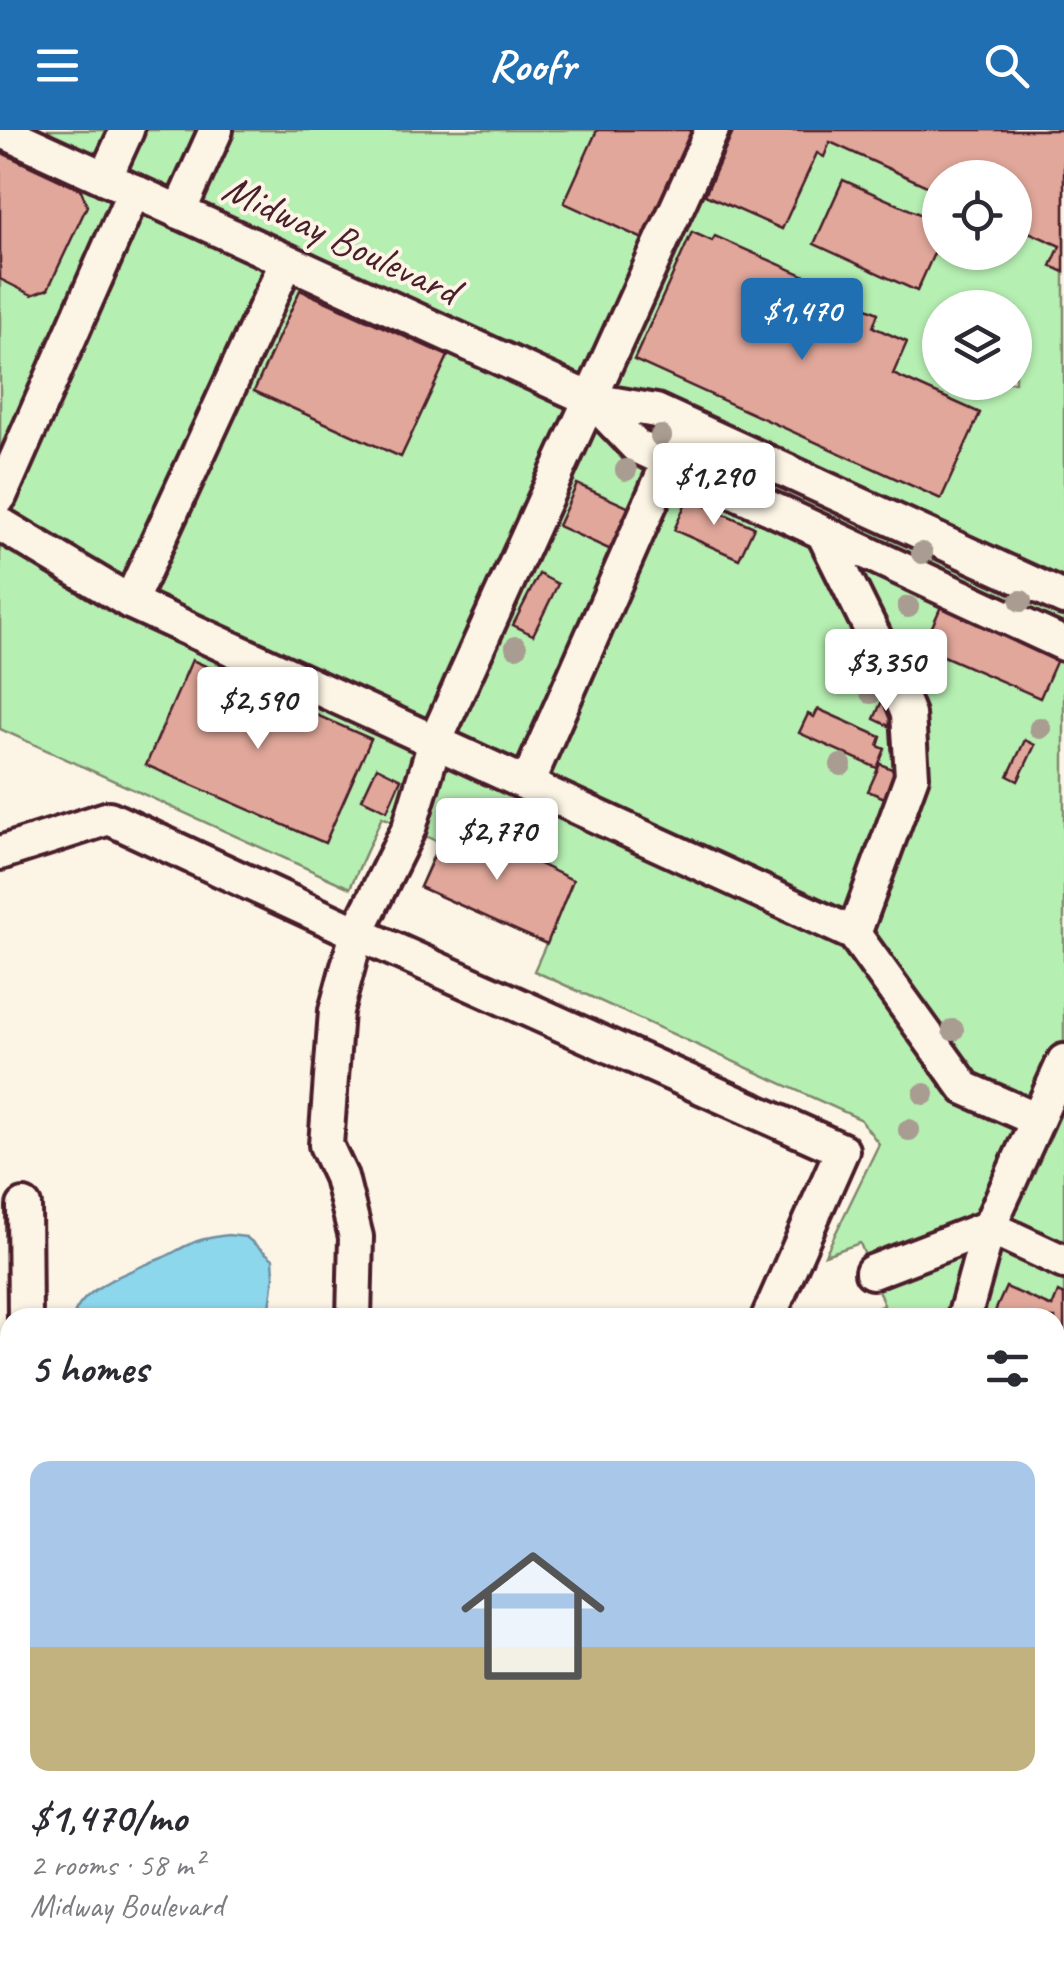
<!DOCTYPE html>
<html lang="en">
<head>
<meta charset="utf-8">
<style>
  body { margin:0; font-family:Caveat,sans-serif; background:#f2f2f3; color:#2b2b33; height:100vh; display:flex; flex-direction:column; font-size:38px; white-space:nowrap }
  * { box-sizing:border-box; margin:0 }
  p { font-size:32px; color:#7c7c81 }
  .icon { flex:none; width:55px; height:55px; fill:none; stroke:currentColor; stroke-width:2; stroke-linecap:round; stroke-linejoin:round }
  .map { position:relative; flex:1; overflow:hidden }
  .panel { position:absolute; left:0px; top:1178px; width:1065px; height:672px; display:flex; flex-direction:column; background:#fff; border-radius:30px 30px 0 0; box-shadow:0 2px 8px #0004 }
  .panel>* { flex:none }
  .controls { position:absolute; left:922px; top:30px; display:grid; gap:20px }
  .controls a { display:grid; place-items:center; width:110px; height:110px; border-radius:50%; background:#fff; box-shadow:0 2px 8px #0004; font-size:50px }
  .price { position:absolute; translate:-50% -85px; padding:0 22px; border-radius:10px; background:#fff; color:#222; font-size:32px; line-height:65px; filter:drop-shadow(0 2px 5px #0008) }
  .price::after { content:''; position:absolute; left:50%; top:60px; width:30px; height:22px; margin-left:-15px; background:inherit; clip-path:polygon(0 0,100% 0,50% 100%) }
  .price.on { background:#1f6fb2; color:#fff }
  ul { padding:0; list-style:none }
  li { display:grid; align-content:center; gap:20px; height:530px; padding:0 30px }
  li+li { border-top:2px solid #e1e1e2 }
  li span { display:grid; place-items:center; height:310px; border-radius:20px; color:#555 }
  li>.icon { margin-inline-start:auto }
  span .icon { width:180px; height:180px; fill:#fffc; stroke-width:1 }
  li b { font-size:42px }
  h2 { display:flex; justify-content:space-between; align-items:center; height:120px; padding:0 30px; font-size:42px }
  header { display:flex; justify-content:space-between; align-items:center; height:130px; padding:0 30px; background:#1f6fb2; color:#fff; font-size:45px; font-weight:600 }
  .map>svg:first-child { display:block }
  .green { fill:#b6efb2; stroke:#80876e; stroke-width:2.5; fill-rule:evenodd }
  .water { fill:#8cd7ec; stroke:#728d9f; stroke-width:2.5 }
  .building { fill:#e0a79a; stroke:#4a1f2b; stroke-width:2.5 }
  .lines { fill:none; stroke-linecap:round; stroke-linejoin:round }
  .minor-casing { stroke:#4a1f2b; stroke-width:40 }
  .major-casing { stroke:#4a1f2b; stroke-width:48 }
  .minor { stroke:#fcf5e5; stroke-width:32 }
  .major { stroke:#f5e382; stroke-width:40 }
  .tree { fill:#a99c91 }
  .labels { text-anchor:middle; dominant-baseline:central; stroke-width:8; stroke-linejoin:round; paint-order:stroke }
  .street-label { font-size:42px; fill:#4a1f2b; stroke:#fcf5e5 }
</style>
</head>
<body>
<header><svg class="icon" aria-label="menu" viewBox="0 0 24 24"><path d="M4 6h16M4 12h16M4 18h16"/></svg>Roofr<svg class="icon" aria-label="search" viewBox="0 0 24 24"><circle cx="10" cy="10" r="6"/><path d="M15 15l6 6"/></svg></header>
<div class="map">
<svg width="1064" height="1849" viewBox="0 0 1064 1849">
  <rect width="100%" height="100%" fill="#fcf5e5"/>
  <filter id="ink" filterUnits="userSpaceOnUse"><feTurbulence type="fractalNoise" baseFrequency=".01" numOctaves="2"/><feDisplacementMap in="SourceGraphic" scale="20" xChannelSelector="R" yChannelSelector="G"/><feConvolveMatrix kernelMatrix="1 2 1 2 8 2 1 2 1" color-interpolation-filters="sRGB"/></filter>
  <g filter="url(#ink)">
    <path class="green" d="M0 0H1064V1694L1055 1690V1188L855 1187 884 1175 860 1113 825 1125 879 1014 860 989 534 841 546 814 420 757 439 712 382 687 350 758 0 599ZM940 48H1015V122H940ZM940 178H1015V252H940Z"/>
    <path class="water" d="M228 1105 246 1107 273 1129 274 1146 269 1187H73C84 1155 134 1140 162 1128 172 1124 180 1118 190 1114 202 1108 216 1107 228 1105Z"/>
    <g class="building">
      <polygon points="597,0 692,0 643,109 564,73"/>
      <polygon points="734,0 1064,0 1064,142 1051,136 1060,116 1015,96 1015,48 940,48 940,62 830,12 824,27 817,23 782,99 705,65"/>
      <polygon points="0,22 81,60 87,76 48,159 32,165 0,149"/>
      <polygon points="843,50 940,93 940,110 917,161 814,114"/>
      <polygon points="692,102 712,111 715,106 828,156 826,160 878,183 873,197 907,212 893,244 980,283 941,369 634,230"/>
      <polygon points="300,160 448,226 401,327 254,261"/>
      <polygon points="577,354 630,378 611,420 558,396"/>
      <polygon points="688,368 754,397 739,429 674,400"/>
      <polygon points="539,444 558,454 533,505 513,495"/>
      <polygon points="943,472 1060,523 1040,568 923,517"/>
      <polygon points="192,530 371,609 325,713 146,635"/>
      <polygon points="882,571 897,578 889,596 874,589"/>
      <polygon points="818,579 881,607 878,616 885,619 877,638 799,603 808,584 814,587"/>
      <polygon points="1025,610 1035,615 1018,651 1008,646"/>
      <polygon points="880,634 899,642 887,669 868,661"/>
      <polygon points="377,637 401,649 387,681 362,669"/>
      <polygon points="450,691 573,750 547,814 420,757"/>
      <polygon points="1006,1157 1052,1177 1058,1162 1064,1165 1064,1259 1055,1255 1055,1188 992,1188"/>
    </g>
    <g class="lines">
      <g class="minor-casing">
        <g id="minor">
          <polyline points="0,0 592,270 656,281 1064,468"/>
          <polyline points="105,48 127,0"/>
          <polyline points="179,82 216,0"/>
          <polyline points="592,270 636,316 1064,514"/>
          <polyline points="0,366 134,61"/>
          <polyline points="0,394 130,472 854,804 965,958 1037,990"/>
          <polyline points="823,403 884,526 908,584 912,646 854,804"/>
          <polyline points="130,472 287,131"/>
          <polyline points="527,654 676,315"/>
          <polyline points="0,723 109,688 357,803 842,1020 768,1188"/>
          <polyline points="24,1076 25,1188"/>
          <polyline points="872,1142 989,1097 1064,931"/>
          <polyline points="354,1188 356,1107 341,1047 326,1015 336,881 357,803 409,698 435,612 712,0"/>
          <polyline points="964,1188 989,1097 1064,1132"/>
          <polyline points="1055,1288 1064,1292"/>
          <polyline points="1055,1523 1064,1517"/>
          <polyline points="880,1840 901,1849"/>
          <polyline points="503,1849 505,1840"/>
        </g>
      </g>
      <g class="major-casing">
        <g id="major">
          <polyline points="0,1394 10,1425"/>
          <polyline points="142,1840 145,1849"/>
        </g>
      </g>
      <use href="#minor" class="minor"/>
      <use href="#major" class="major"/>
    </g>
    <g class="tree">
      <circle cx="661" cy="306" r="11"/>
      <circle cx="626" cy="340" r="11"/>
      <circle cx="761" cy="352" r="11"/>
      <circle cx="922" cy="423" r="11"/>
      <circle cx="1021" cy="471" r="11"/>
      <circle cx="908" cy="477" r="11"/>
      <circle cx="516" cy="517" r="11"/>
      <circle cx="871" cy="563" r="11"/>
      <circle cx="1040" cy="598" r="11"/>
      <circle cx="841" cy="635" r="11"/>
      <circle cx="953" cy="900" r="11"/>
      <circle cx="924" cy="964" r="11"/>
      <circle cx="909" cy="1000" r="11"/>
    </g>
  </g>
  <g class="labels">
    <g class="street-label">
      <text transform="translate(341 109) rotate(25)">Midway Boulevard</text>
    </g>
  </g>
</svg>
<div class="controls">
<a><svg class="icon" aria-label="locate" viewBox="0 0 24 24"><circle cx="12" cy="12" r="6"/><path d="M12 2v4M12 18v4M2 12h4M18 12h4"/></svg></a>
<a><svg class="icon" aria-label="layers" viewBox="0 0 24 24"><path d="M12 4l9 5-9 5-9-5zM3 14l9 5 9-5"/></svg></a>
</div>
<b class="price on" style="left:802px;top:233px">$1,470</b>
<b class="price" style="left:714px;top:398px">$1,290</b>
<b class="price" style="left:886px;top:584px">$3,350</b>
<b class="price" style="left:258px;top:622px">$2,590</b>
<b class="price" style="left:497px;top:753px">$2,770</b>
<section class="panel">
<h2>5 homes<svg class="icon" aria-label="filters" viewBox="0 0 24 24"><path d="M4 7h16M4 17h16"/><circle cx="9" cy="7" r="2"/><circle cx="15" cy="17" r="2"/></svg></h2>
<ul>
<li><span style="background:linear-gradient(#a9c7e8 60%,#c2b280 0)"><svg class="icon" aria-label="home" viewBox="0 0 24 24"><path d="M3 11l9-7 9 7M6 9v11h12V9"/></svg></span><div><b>$1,470/mo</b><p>2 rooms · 58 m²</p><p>Midway Boulevard</p></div></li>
</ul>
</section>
</div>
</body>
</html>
